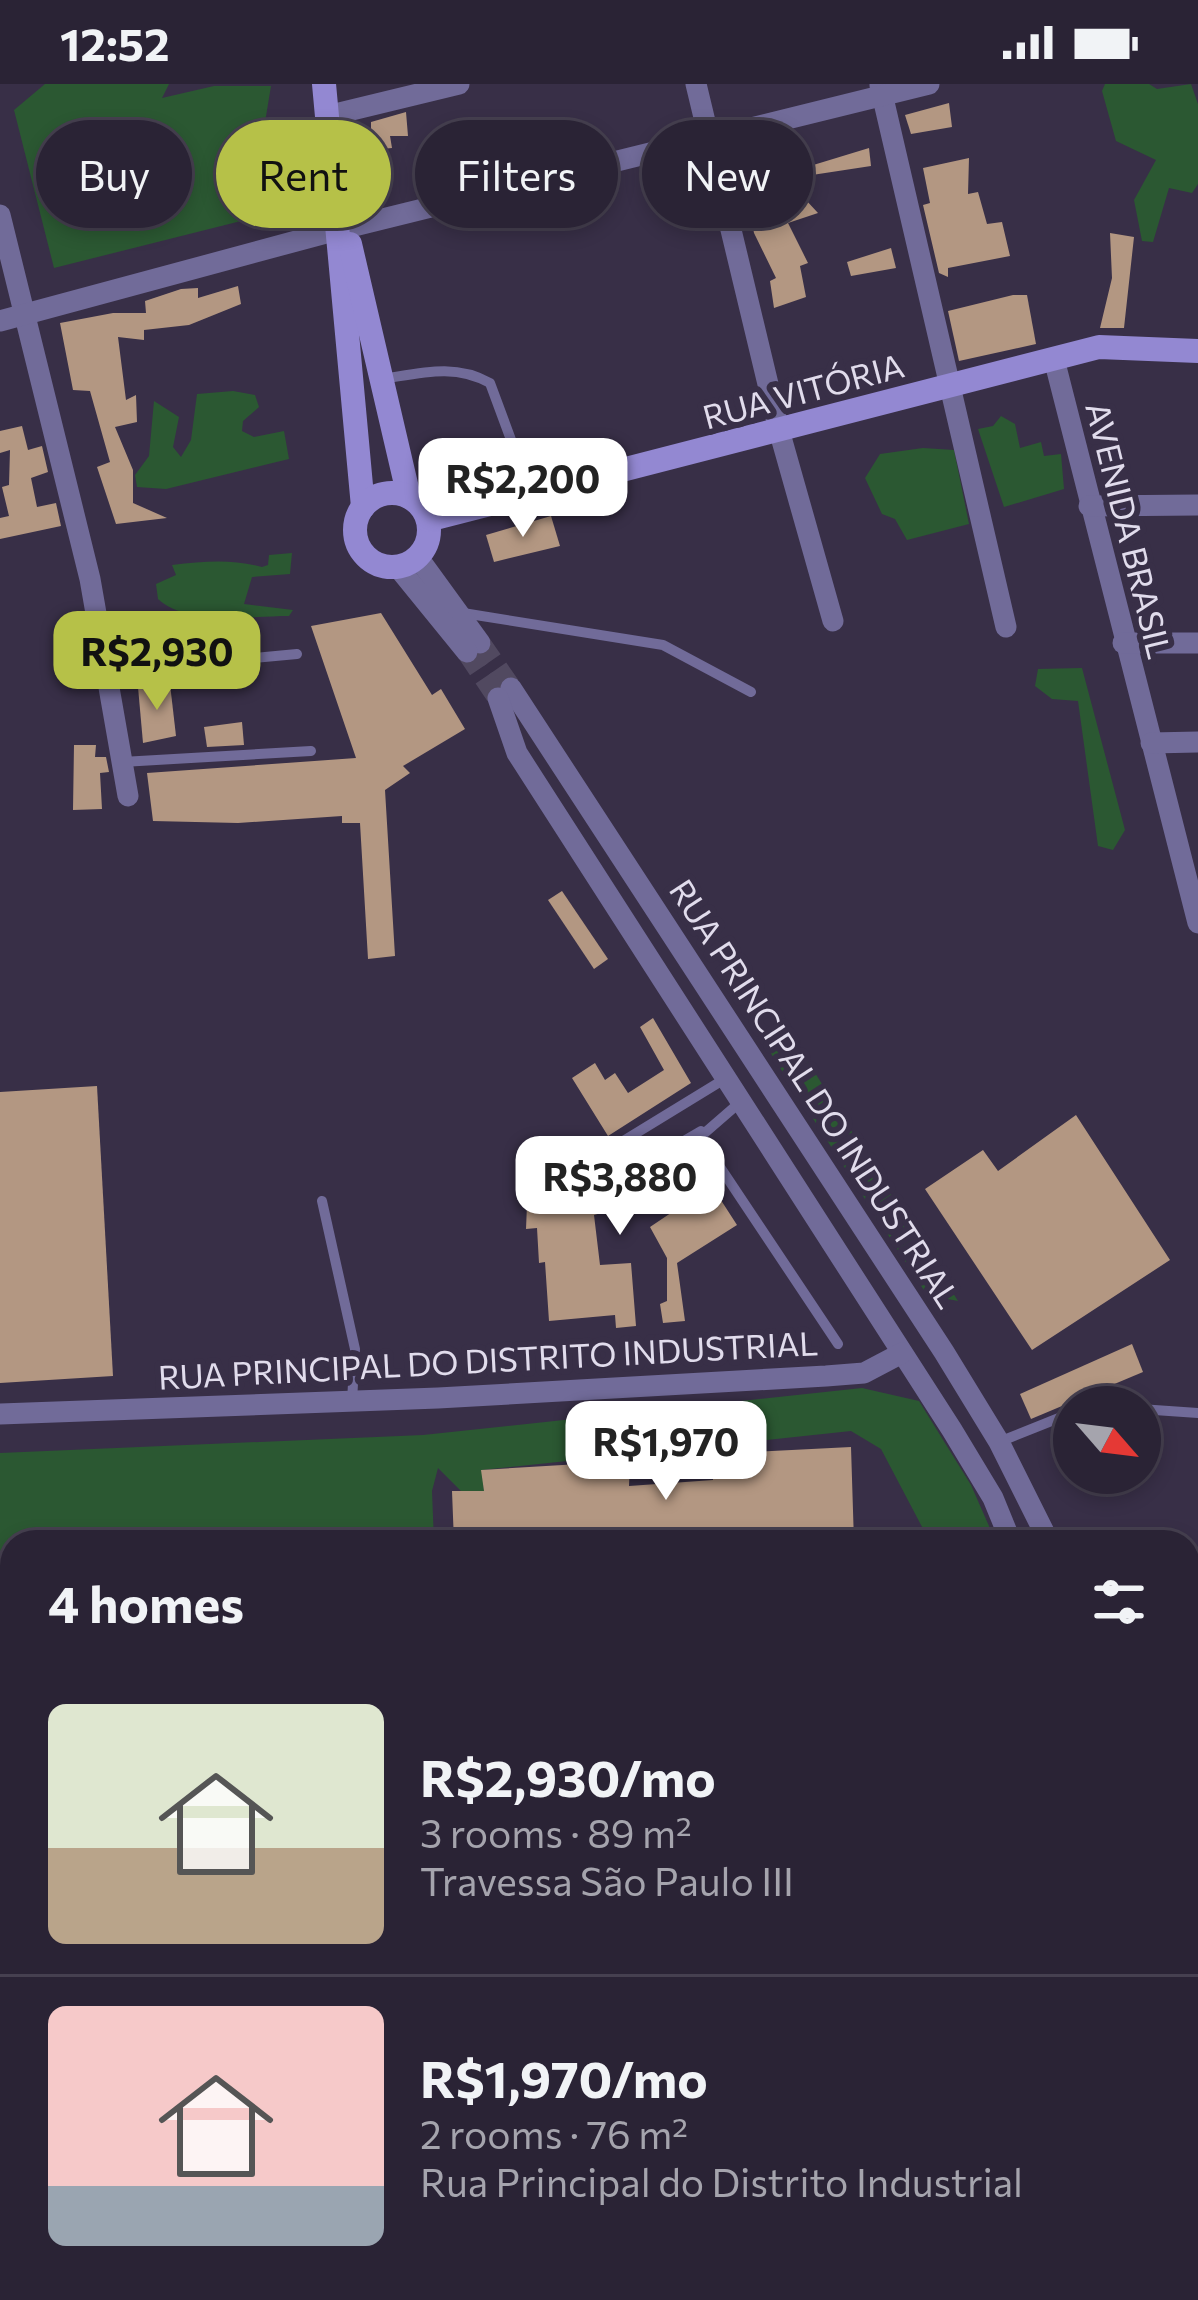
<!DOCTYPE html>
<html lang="en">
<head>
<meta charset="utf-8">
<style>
  body { margin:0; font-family:Commissioner,sans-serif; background:#322b3d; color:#f1f3f6; height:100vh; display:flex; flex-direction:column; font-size:45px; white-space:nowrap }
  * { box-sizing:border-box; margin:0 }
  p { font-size:39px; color:#a5a4ad }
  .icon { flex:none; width:66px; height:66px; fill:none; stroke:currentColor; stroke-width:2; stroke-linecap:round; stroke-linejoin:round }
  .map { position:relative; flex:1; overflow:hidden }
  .panel { position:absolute; left:0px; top:1446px; width:1200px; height:771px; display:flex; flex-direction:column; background:#2a2335; border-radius:36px 36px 0 0; box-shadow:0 6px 18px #0003,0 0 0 3px #464050 }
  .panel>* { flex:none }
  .guide { position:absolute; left:36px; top:36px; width:1128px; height:108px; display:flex; gap:24px }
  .needle { width:78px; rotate:118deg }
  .fabs { position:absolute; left:1053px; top:1302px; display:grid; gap:24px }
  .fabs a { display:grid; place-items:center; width:108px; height:108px; border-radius:50%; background:#2a2335; box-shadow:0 6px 18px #0003,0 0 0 3px #464050; font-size:60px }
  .price { position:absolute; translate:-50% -102px; padding:0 27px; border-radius:24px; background:#fff; color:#222; font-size:39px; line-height:78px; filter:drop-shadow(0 3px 6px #0008) }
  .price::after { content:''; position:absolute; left:50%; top:72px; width:36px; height:27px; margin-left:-18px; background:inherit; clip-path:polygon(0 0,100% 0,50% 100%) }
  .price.current { background:#b6c148; color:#111 }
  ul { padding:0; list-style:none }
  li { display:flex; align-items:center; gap:36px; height:300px; padding:0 48px }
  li+li { border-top:3px solid #464050 }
  li span { display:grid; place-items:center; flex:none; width:336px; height:240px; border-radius:18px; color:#555 }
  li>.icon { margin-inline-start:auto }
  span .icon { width:144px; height:144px; fill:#fffc; stroke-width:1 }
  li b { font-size:51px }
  h2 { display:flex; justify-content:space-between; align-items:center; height:144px; padding:0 48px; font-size:51px }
  .chip { padding:0 42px; border-radius:54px; background:#2a2335; box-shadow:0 6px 18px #0003,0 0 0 3px #464050; font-size:42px; line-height:108px }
  .chip.current { background:#b6c148; color:#111 }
  .status { display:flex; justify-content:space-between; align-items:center; height:84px; padding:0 60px; background:#2a2335; direction:ltr }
  .status svg { height:33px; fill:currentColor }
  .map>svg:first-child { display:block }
  .green { fill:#2b5832 }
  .building { fill:#b39782 }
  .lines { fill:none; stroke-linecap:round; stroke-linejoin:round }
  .street-tunnel { stroke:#514960; stroke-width:21; stroke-dasharray:21 10; stroke-linecap:butt }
  .lane { stroke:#716b99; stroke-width:10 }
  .street { stroke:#716b99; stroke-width:21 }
  .secondary { stroke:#9388d2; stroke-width:24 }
  .labels { text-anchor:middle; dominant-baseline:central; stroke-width:12; stroke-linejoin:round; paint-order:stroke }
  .street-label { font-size:33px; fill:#e1dcec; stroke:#382f47 }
</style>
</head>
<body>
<div class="status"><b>12:52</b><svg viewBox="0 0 49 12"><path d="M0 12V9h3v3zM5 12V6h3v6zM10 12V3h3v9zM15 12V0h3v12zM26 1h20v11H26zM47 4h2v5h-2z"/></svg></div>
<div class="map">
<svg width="1198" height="2216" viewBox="0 0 1198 2216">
  <rect width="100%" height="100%" fill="#382f47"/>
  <g class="green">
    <polygon points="45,0 169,0 162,14 214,2 271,2 249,135 54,184 14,26"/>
    <polygon points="1105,0 1149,0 1157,5 1191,0 1198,20 1198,100 1192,109 1169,104 1153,158 1142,157 1134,116 1156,76 1116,57 1102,7"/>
    <polygon points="233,307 255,311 259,323 243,337 242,347 254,353 284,347 289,375 166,405 137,403 135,391 149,372 154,317 179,333 173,363 181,373 191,356 197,310"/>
    <polygon points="1001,332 1015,340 1020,364 1041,358 1044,372 1061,370 1064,405 1004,423 978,345 993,342"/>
    <polygon points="923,364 954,366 969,440 907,456 895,435 882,430 865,394 880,370"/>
    <path d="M292 469 290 490 252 493 244 520 293 526 289 532C251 532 187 542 158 515L156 500 176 491 172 481C206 477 232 475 262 483L268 481 269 471Z"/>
    <polygon points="1082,584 1125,746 1113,766 1098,762 1078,617 1052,615 1035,602 1038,585"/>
    <polygon points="780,933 958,1217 927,1211 768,965"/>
    <polygon points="862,1304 919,1317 971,1401 996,1458 930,1458 881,1365 851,1347 482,1386 484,1407 461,1407 438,1384 432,1407 434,1458 12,1458 12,1831 0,1832 0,1369 423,1351"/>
    <polygon points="304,2205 973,2205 965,2216 305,2216"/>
  </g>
  <g class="building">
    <polygon points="949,19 952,43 911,50 905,31"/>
    <polygon points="406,28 408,52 390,52 392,64 371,66 371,38"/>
    <polygon points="783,54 794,72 788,73 793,120 805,115 818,129 788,139 808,179 800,182 806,213 774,224 770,197 776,194 754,149 738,67"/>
    <polygon points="869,64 871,82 812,91 810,82"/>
    <polygon points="969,74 968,110 978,108 987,140 1002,138 1010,172 948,184 948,193 939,189 923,121 930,119 923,84"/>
    <polygon points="1110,149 1134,153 1124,244 1100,244 1112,194"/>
    <polygon points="891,164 896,184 851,192 847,178"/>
    <polygon points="238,202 241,220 189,241 144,246 144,256 118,253 126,316 136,311 137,338 115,343 133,386 133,419 167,434 116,440 97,383 110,378 90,307 73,306 60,239 113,229 146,229 145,217 181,205 198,204 198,214"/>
    <polygon points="1013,211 1027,211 1036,260 959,277 948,227"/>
    <polygon points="22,342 28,366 42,362 48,388 31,394 37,423 56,419 61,442 0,455 0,434 9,432 2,403 9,401 10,366 0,369 0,347"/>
    <polygon points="551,432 560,462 494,478 486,451"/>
    <polygon points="381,529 432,611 441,605 465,645 403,682 410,689 385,706 395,872 368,875 360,739 342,739 342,732 238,739 153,737 147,689 356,674 311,542"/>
    <polygon points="170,600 176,652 143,659 138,603"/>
    <polygon points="242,638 244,661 207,663 204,643"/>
    <polygon points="74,661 96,661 95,673 106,673 109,688 100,689 102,725 73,726"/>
    <polygon points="562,807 608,875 594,885 548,816"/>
    <polygon points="653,934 691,999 608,1052 572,994 595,979 605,996 615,989 628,1009 664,986 640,943"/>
    <polygon points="97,1002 113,1292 0,1299 0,1008"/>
    <polygon points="1076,1031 1170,1176 1032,1266 925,1105 983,1066 998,1087"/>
    <polygon points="659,1069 664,1075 679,1070 685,1081 695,1076 737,1141 677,1179 685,1237 663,1239 660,1220 667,1217 667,1174 650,1143 705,1106 674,1112 664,1096 637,1112 640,1118 594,1131 600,1181 631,1179 636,1242 616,1244 615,1231 549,1237 545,1178 539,1179 537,1144 526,1145 527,1121 537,1119 536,1107 610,1091 602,1081 616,1073 628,1089"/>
    <polygon points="1132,1260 1143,1288 1031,1335 1020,1310"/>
    <polygon points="851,1363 854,1458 454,1458 452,1407 484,1407 481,1386 630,1377 629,1402 713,1396 712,1370"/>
  </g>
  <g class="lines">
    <g class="street-tunnel">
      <polyline points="480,559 511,604"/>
      <polyline points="467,568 498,614"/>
    </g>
    <g class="lane">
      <path d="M383 295C421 289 455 279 490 299L520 380"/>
      <polyline points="463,529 663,561 751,608"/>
      <polyline points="107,588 297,570"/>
      <polyline points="122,678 311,667"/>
      <polyline points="738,1020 700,1053 838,1260"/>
      <polyline points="677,1061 701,1047"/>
      <polyline points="589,1078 723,996"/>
      <polyline points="322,1117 355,1265 352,1317"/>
      <polyline points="1140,1325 1198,1329"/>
      <polyline points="999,1358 1074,1328"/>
      <polyline points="1188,1581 1198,1589"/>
      <polyline points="1188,1842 1198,1841"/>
      <polyline points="222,2205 222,2216"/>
    </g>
    <g class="street">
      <polyline points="696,0 779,346 833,537"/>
      <polyline points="880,1 1006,543"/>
      <polyline points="327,32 459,0"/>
      <polyline points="0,131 90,495 128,712"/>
      <polyline points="346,144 929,0"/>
      <polyline points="0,237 337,146"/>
      <polyline points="1055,279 1198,839"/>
      <polyline points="1089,422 1198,421"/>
      <polyline points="419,475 480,559"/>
      <polyline points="397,482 467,568"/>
      <polyline points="1123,559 1198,559"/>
      <polyline points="511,604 944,1268 999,1358 1049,1458"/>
      <polyline points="498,614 517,669 952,1346 993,1414 1011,1458"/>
      <polyline points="1151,659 1198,658"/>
      <polyline points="0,1330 438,1314 826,1292 864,1289 902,1269"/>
      <polyline points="1188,2176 1198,2186"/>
      <polyline points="989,2216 1011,2205"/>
    </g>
    <g class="secondary">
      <polyline points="324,0 363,423"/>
      <polyline points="350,160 409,413"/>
      <circle cx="392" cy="446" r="37"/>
      <polyline points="428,436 1099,263 1198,267"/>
    </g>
  </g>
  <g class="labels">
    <g class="street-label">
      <text transform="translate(803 306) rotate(-15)">RUA VITÓRIA</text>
      <text transform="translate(1130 446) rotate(76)">AVENIDA BRASIL</text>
      <text transform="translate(816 1009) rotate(57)">RUA PRINCIPAL DO INDUSTRIAL</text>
      <text transform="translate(488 1275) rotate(-3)">RUA PRINCIPAL DO DISTRITO INDUSTRIAL</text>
    </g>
  </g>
</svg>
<div class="fabs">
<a><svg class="needle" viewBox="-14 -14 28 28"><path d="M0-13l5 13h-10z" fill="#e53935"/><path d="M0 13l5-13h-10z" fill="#a5a4ad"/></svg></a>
</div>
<b class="price" style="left:523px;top:456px">R$2,200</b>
<b class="price current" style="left:157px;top:629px">R$2,930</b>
<b class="price" style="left:620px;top:1154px">R$3,880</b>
<b class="price" style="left:666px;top:1419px">R$1,970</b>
<div class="guide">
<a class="chip">Buy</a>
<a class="chip current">Rent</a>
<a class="chip">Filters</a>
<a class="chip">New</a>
</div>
<section class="panel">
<h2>4 homes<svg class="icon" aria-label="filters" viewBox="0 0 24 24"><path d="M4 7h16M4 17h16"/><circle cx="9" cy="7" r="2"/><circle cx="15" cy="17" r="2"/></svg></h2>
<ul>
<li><span style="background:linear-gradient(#dfe7d0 60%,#b9a48a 0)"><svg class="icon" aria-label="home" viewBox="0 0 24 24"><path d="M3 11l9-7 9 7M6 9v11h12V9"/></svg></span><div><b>R$2,930/mo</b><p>3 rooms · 89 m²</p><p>Travessa São Paulo III</p></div></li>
<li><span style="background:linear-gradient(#f6c9c9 75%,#9aa5b1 0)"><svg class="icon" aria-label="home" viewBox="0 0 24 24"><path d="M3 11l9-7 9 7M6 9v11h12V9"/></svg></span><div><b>R$1,970/mo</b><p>2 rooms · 76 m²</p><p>Rua Principal do Distrito Industrial</p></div></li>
</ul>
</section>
</div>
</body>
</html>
